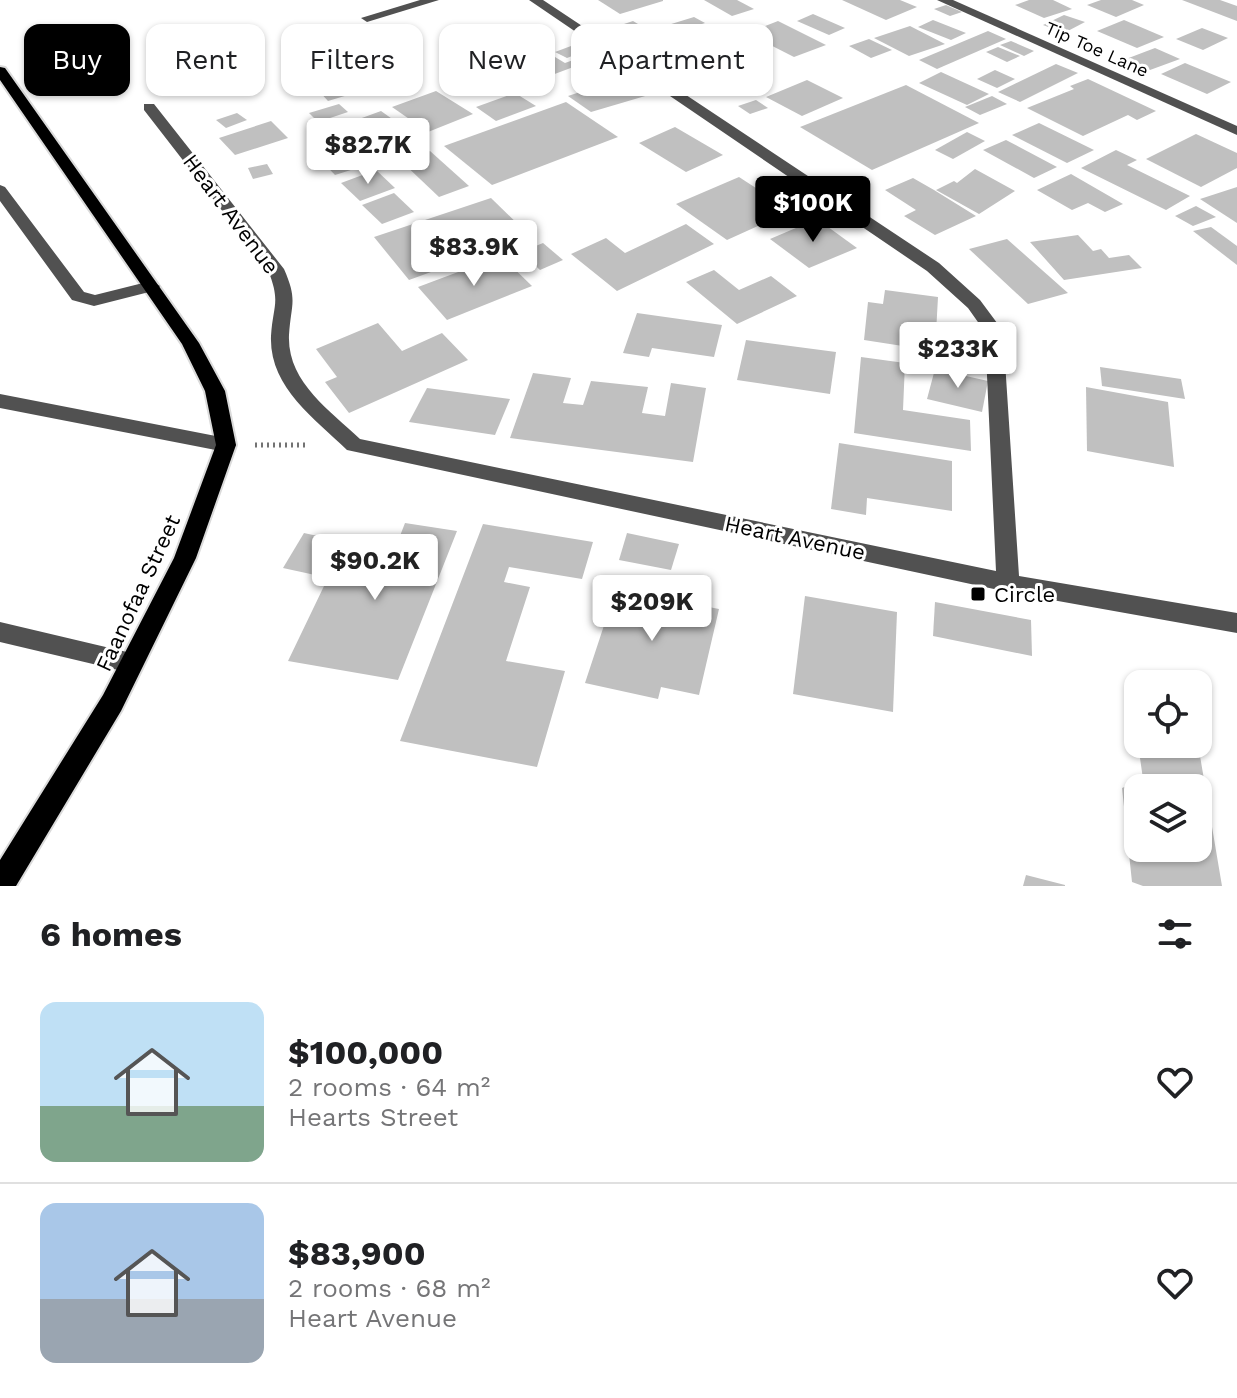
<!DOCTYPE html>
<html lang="en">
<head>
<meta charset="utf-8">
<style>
  body { margin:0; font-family:"Work Sans",sans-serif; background:#f6f6f6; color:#202124; height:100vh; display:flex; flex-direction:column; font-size:30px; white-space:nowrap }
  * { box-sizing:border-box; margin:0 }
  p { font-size:26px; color:#757577 }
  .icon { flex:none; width:44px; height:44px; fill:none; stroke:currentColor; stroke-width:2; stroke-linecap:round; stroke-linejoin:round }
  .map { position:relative; height:886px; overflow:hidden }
  .panel { display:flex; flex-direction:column; background:#fff; flex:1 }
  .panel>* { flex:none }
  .banner { position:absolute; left:24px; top:24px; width:800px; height:72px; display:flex; gap:16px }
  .fabs { position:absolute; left:1124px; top:670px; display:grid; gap:16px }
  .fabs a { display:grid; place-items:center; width:88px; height:88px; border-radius:16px; background:#fff; box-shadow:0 2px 6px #0004; font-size:40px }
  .price { position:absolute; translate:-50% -68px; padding:0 18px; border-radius:8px; background:#fff; color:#222; font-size:26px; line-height:52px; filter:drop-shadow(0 2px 4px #0008) }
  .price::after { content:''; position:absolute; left:50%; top:48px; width:24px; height:18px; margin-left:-12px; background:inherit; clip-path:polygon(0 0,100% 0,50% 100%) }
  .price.active { background:#000; color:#fff }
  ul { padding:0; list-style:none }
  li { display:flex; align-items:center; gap:24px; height:200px; padding:0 40px }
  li+li { border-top:2px solid #e0e0e0 }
  li span { display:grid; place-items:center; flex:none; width:224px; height:160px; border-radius:16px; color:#555 }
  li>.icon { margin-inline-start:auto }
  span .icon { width:96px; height:96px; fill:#fffc; stroke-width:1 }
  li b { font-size:34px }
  h2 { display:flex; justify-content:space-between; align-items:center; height:96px; padding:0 40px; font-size:34px }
  .chip { padding:0 28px; border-radius:16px; background:#fff; box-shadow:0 2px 6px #0004; font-size:28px; line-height:72px }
  .chip.active { background:#000; color:#fff }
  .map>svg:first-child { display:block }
  .building { fill:#c0c0c0; fill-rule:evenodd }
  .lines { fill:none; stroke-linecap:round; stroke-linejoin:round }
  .major-casing { stroke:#dbdbdb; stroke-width:4 }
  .path { stroke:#737373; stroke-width:5; stroke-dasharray:2 4; stroke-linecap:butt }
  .minor { fill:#515151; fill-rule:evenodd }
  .major { fill:#000; fill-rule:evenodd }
  .poi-dot { fill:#000; stroke:#fff; stroke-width:3 }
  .labels { text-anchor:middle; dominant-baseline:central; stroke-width:6; stroke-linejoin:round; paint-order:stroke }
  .far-street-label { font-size:18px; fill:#000; stroke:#fff }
  .street-label { font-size:22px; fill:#000; stroke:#fff }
  .poi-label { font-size:22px; fill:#000; stroke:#fff; text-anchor:start }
</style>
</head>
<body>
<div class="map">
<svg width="1237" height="886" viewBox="0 0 1237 886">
  <rect width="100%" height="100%" fill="#fff"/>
  <g class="building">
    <polygon points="598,0 663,0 663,1 620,14"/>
    <polygon points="704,0 737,0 754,9 732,16"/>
    <polygon points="842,0 900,0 917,7 886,20"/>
    <polygon points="1029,0 1053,0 1072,9 1044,18 1015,5"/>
    <polygon points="1101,0 1132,0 1144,5 1116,17 1087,5"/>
    <polygon points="1182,0 1220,0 1237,6 1237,21"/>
    <polygon points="946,5 962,12 950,16 934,9"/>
    <polygon points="813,14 845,28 829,35 797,21"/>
    <polygon points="1064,15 1085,22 1064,33 1043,25"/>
    <polygon points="694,17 705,23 678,32 668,25"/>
    <polygon points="933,20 966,33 951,40 918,27"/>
    <polygon points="1124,20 1164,37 1137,48 1097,31"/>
    <polygon points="633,21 643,27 625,32 615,27"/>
    <polygon points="778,21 826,45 794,57 747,33"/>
    <polygon points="502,25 539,48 497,62 461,38"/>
    <polygon points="910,26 945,44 909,56 874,38"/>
    <polygon points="644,28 661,35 630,47 615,38"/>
    <polygon points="1202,28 1228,38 1203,50 1176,39"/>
    <polygon points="727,30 742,37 706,52 691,44"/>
    <polygon points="988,31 1006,39 937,69 919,60"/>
    <polygon points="869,39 892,50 871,58 849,46"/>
    <polygon points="1011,41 1034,51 1024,56 1000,45"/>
    <polygon points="579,43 590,49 567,58 555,52"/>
    <polygon points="363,45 384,65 353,74 333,53"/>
    <polygon points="681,46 695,53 668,63 655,56"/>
    <polygon points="998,47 1020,56 1007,62 986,52"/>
    <polygon points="1155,48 1180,59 1150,70 1126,59"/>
    <polygon points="323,57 358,92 328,101 295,65"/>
    <polygon points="555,57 565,63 576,59 584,63 552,75 535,65"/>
    <polygon points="1185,63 1231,82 1207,94 1161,74"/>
    <polygon points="1056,64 1078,73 1020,102 998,92"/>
    <polygon points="691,65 721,81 707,87 677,71"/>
    <polygon points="995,70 1015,79 997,88 977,79"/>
    <polygon points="941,72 989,94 967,105 919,83"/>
    <polygon points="625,77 652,94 591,112 568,96"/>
    <polygon points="1088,79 1156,111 1137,120 1128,115 1083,136 1027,108 1074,89 1070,86"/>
    <polygon points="807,80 843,98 802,116 766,97"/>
    <polygon points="906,85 979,123 872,170 800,127"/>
    <polygon points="436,91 473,114 428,132 392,107"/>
    <polygon points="515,93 536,106 496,121 476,107"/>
    <polygon points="992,96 1007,104 980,115 965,107"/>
    <polygon points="756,100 768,108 750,114 738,106"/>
    <polygon points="566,102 618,137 492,185 444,146"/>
    <polygon points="339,104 348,112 318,122 309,113"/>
    <polygon points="381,111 409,131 386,140 369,127 339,138 329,130"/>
    <polygon points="237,113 247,120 226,128 216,120"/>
    <polygon points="271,121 288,138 235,155 219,138"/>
    <polygon points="1039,123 1094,150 1067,163 1012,135"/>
    <polygon points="675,127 723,155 686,172 639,143"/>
    <polygon points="967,132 985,141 953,159 935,150"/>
    <polygon points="1196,134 1237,153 1237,168 1201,187 1146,159"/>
    <polygon points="367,137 389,158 335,175 315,154"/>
    <polygon points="1006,140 1057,167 1034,178 983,150"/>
    <polygon points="1116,150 1137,160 1127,165 1190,196 1166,210 1081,168"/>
    <polygon points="430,151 469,186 439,197 401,161"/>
    <polygon points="267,164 273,174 253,179 248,168"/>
    <polygon points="975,169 1015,191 979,214 936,190 954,181 957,183"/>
    <polygon points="376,170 395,188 360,201 341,183"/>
    <polygon points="1071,174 1123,204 1105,212 1088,203 1072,210 1037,190"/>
    <polygon points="739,177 791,211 727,240 676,204"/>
    <polygon points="913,178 934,190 976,216 935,235 904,216 916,210 885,190"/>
    <polygon points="1237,187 1237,223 1200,199"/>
    <polygon points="394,193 414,212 382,224 362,205"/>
    <polygon points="491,198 530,236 409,280 374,237"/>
    <polygon points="1196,206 1216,217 1193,226 1175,216"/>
    <polygon points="817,219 857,248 809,268 770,239"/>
    <polygon points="686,224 714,244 617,291 571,254 606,238 625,253"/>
    <polygon points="1211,227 1237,246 1237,265 1193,231"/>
    <polygon points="1078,235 1093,251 1101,249 1109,258 1129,255 1142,268 1064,280 1030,242"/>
    <polygon points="1007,239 1068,293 1028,304 969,249"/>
    <polygon points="543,243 563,260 540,270 521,252"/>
    <polygon points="501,256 532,286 447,320 418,287"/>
    <polygon points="714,270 739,290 771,276 797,296 737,324 686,282"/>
    <polygon points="885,290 938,297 935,351 864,340 868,302 883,304"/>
    <polygon points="637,313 722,325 714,357 652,348 649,357 623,353"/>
    <polygon points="378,323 402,351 442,333 468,360 349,413 325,382 337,377 316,349"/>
    <polygon points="746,340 836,352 830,394 737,380"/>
    <polygon points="861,357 905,363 903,410 970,420 971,451 854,433"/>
    <polygon points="1100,367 1181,379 1185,399 1102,386"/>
    <polygon points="935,369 988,381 982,412 927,399"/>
    <polygon points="533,373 571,378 563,403 583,405 591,381 648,387 642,413 665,416 671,383 706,388 693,462 510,438"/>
    <polygon points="1086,387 1168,402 1174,467 1087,451"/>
    <polygon points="427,388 510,399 495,435 409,422"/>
    <polygon points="839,443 952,461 952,511 867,498 866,515 831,509"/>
    <polygon points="405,523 457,531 398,680 288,661 349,534 398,541"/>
    <polygon points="483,524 593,542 582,579 509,567 504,582 530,587 506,661 565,671 537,767 400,741"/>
    <polygon points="304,533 336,540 315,575 283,568"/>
    <polygon points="627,533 679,544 671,570 619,560"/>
    <polygon points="619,580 660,589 658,597 719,609 699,695 661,687 658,699 585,683"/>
    <polygon points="805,596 897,612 893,712 793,694"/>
    <polygon points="935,602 1031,620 1032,656 933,636"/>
    <polygon points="1130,694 1138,695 1138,735 1136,735"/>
    <path d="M1138 744H1198L1222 886H1143L1132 882 1122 788 1143 779ZM1138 788H1198V848H1138Z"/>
    <polygon points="1026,875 1065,885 1065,886 1023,886"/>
  </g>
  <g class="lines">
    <g class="major-casing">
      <polygon id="major" points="0,67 5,68 199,343 225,391 236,445 196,558 121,711 16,886 0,886 0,860 103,695 174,558 216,445 205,391 182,344 0,80"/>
    </g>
    <polyline class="path" points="255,445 309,445"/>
    <g class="minor">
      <polygon points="420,0 439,0 367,22 361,18"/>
      <path d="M529 0H543L939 263 980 300 1003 331 1019 576 1237 613V633L1008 592 347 450C314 418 269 387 271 336 273 304 281 303 268 270L144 110V104H154L284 269C298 301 291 303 289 335 287 382 330 410 360 439L996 571 985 332 968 308 927 271Z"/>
      <polygon points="937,0 953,0 1237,126 1237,135"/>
      <polygon points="0,185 5,187 84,292 95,295 151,281 160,286 157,290 94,306 72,300 0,201"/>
      <polygon points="0,394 226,438 233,440 236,445 233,450 226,452 0,408"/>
      <polygon points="0,622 131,653 140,656 143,663 140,670 131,673 0,642"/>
    </g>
    <use href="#major" class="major"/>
  </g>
  <rect class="poi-dot" x="970" y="586" width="16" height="16" rx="4"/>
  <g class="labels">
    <g class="far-street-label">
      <text transform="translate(1097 49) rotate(24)">Tip Toe Lane</text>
    </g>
    <g class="street-label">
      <text transform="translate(231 214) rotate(53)">Heart Avenue</text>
      <text transform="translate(795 538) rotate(12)">Heart Avenue</text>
      <text transform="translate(138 593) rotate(-65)">Faanofaa Street</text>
    </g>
    <g class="poi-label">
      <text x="994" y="594">Circle</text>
    </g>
  </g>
</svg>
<div class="fabs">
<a><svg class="icon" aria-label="locate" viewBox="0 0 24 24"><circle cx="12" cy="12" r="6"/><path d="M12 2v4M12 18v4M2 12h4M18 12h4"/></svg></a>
<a><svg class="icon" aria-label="layers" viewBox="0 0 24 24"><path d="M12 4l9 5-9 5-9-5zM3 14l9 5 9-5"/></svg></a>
</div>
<b class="price" style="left:368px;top:186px">$82.7K</b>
<b class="price active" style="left:813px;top:244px">$100K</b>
<b class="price" style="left:474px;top:288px">$83.9K</b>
<b class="price" style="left:958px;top:390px">$233K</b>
<b class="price" style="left:375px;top:602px">$90.2K</b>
<b class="price" style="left:652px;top:643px">$209K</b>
<div class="banner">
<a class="chip active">Buy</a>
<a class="chip">Rent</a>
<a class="chip">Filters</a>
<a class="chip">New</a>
<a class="chip">Apartment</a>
</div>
</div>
<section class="panel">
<h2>6 homes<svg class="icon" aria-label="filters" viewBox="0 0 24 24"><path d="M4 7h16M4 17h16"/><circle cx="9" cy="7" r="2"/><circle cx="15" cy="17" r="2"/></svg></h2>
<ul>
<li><span style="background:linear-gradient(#bfe0f5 65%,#7fa58c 0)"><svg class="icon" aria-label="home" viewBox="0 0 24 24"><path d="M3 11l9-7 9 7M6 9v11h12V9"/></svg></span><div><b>$100,000</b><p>2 rooms · 64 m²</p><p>Hearts Street</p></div><svg class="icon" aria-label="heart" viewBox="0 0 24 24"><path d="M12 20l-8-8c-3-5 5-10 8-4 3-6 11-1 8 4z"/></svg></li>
<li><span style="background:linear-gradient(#a9c7e8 60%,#9aa5b1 0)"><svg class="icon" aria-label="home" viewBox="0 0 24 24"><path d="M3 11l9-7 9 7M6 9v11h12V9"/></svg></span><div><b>$83,900</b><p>2 rooms · 68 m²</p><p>Heart Avenue</p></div><svg class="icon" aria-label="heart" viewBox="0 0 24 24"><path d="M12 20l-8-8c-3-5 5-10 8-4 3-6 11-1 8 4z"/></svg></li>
</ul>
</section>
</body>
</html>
